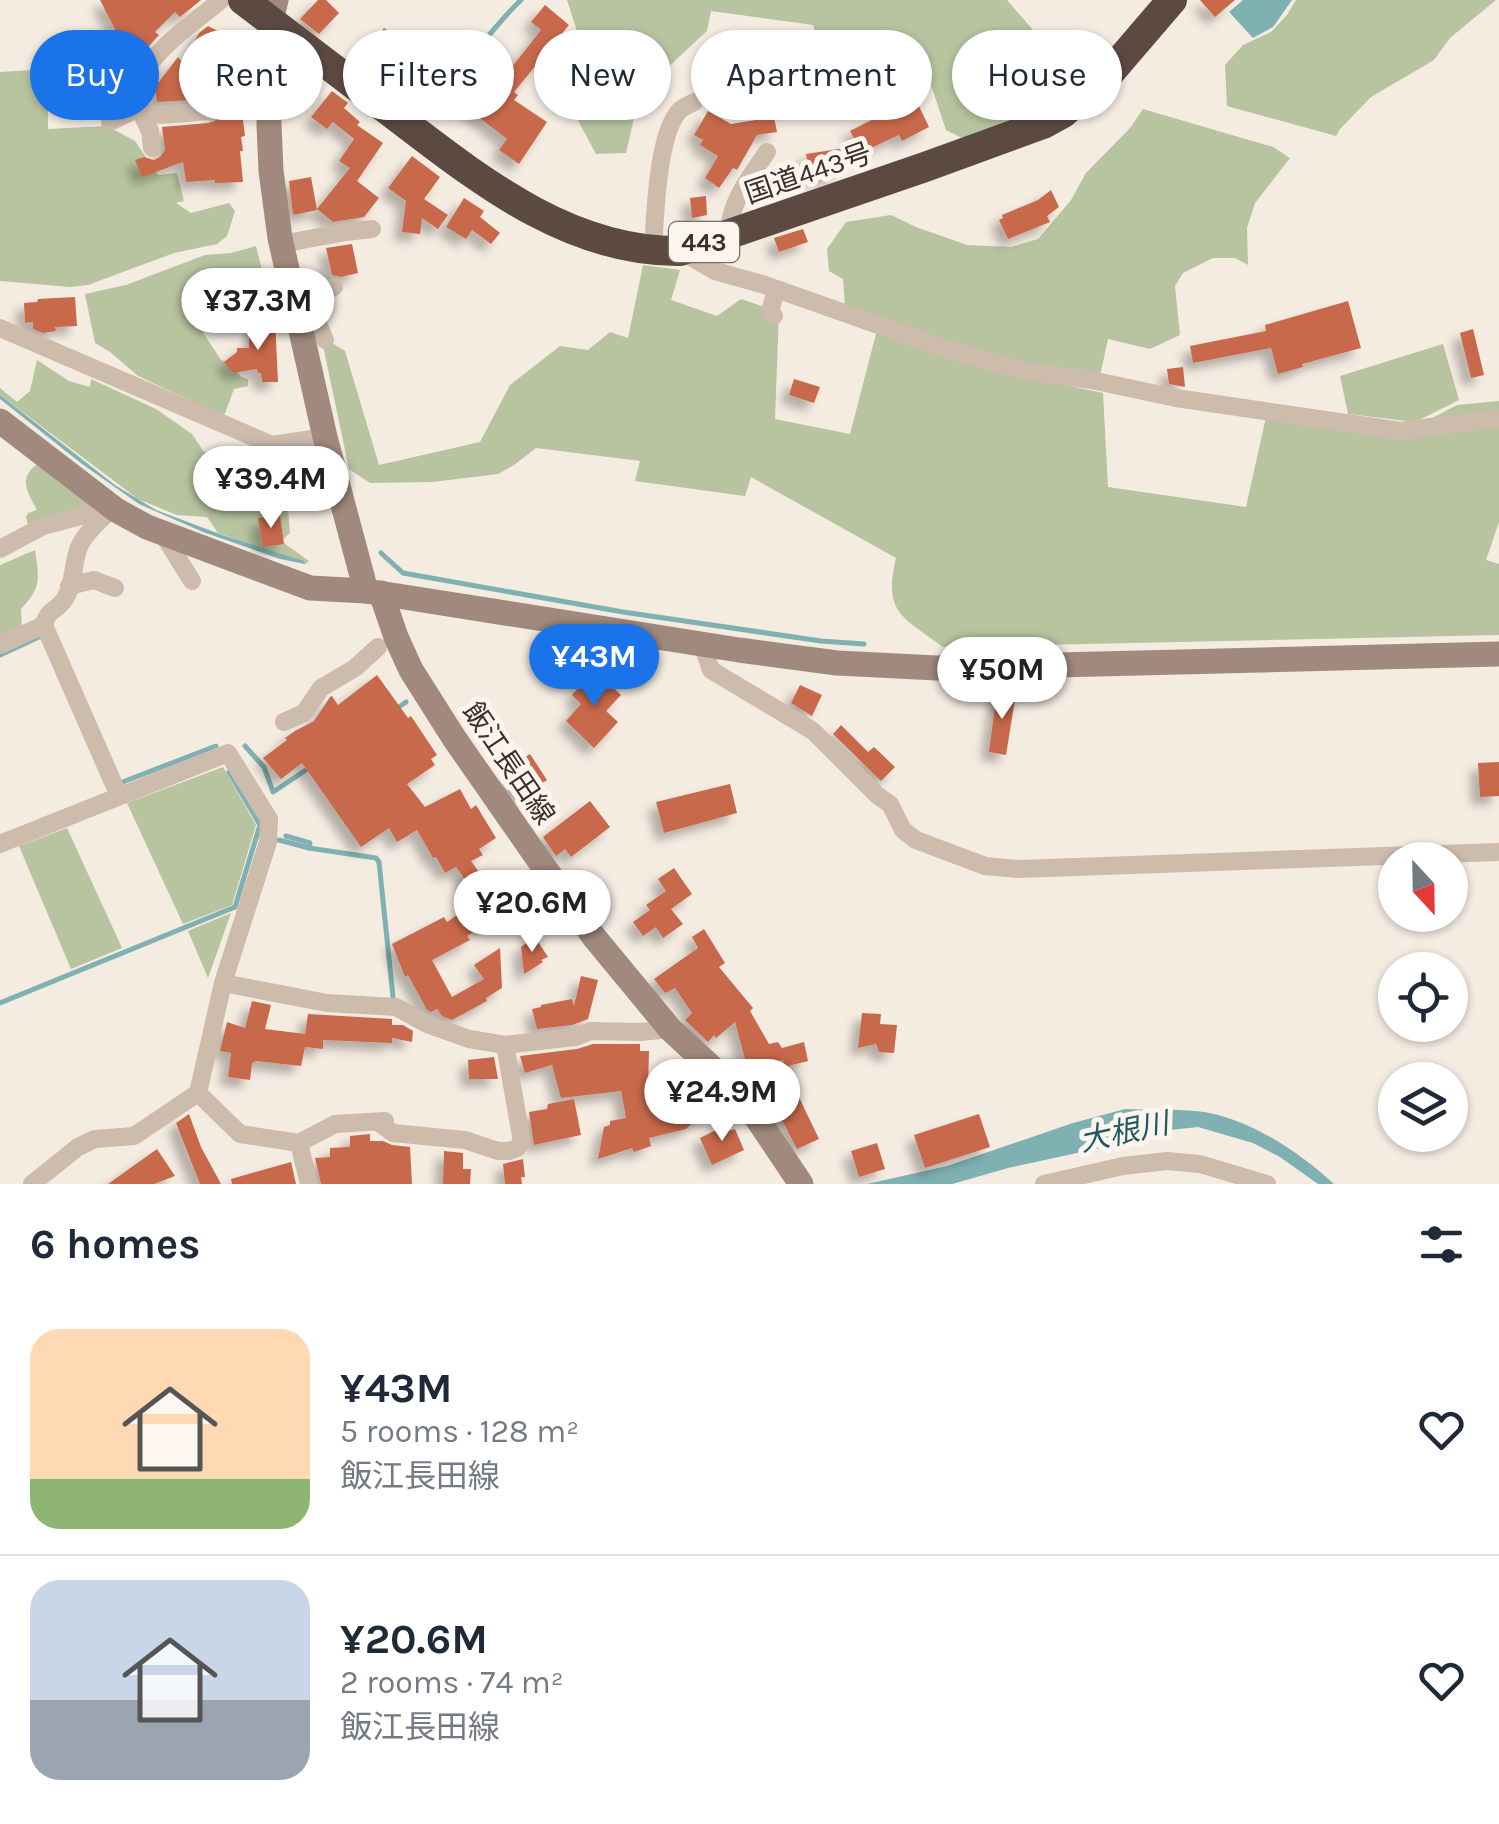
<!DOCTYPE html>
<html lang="en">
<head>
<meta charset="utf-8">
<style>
  body { margin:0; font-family:Karla,"Noto Sans JP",sans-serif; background:#f6f6f7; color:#1f2937; height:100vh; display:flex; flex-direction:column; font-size:38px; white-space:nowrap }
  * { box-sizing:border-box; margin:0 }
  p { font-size:32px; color:#747a83 }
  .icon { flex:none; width:55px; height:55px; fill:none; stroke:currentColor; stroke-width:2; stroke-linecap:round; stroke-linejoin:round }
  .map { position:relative; height:1184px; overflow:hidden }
  .details { display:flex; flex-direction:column; background:#fff; flex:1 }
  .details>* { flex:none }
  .top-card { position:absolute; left:30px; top:30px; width:1440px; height:90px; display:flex; gap:20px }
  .needle { width:65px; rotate:158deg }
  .buttons { position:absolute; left:1378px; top:842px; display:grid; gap:20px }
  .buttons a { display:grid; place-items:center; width:90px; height:90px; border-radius:50%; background:#fff; box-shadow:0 2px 8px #0004; font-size:50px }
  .price { position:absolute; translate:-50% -85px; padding:0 22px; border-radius:35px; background:#fff; color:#222; font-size:32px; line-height:65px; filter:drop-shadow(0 2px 5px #0008) }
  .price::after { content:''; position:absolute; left:50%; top:60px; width:30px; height:22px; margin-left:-15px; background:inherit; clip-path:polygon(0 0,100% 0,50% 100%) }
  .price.current { background:#1a73e8; color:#fff }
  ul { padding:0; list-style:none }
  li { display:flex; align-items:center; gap:30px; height:250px; padding:0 30px }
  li+li { border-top:2px solid #e0e1e3 }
  li span { display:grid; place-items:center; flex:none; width:280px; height:200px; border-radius:30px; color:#555 }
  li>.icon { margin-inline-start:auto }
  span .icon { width:120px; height:120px; fill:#fffc; stroke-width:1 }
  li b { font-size:42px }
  h2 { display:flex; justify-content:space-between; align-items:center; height:120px; padding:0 30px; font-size:42px }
  .tag { padding:0 35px; border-radius:45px; background:#fff; box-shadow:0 2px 8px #0004; font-size:35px; line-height:90px }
  .tag.current { background:#1a73e8; color:#fff }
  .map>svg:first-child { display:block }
  .green { fill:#b8c4a0 }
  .water { fill:#7fb0b2 }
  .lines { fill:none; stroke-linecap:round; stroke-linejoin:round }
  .stream { stroke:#7fb0b2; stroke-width:5 }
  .building { fill:#c8694b; filter:url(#shadow) }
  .street { stroke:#cdbbac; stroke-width:18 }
  .secondary { stroke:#a18a7d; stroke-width:25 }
  .highway { stroke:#5c4a42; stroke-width:30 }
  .labels { text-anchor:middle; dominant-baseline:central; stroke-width:10; stroke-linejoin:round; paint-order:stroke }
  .shield { fill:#fbf5ee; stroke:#756b66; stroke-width:2.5 }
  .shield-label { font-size:25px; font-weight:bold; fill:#3b302b }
  .street-label { font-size:28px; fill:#3b302b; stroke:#fbf5ee }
  .water-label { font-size:30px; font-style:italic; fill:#1f5a5e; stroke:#fbf5ee }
</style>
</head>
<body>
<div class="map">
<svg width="1499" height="1184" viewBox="0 0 1499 1184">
  <defs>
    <filter id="shadow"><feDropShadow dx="-8" dy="8" stdDeviation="5" flood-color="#0004"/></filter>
  </defs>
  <rect width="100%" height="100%" fill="#f4ebe1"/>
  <g class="green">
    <polygon points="567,0 1007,0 1079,83 1042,110 964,139 946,130 928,76 905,72 876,71 836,93 810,70 820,48 813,25 711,11 707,31 653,81 637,105 626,153 596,154 549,67 577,31"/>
    <polygon points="1296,0 1496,0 1450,38 1434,60 1371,97 1340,129 1336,136 1227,106 1225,65 1243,45 1271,32 1287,15"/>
    <polygon points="48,69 48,129 107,126 135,141 158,175 177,173 184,201 176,203 191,213 229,203 235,211 227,236 217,244 174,253 88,285 70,287 0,281 0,72"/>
    <polygon points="1143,109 1273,147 1290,158 1255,203 1247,228 1248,265 1235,258 1213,258 1183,273 1175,286 1180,335 1150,349 1108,339 1100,376 1006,361 845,307 843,279 829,271 827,249 846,222 891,215 916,227 967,245 1011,247 1038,239 1071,200 1086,173 1130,128"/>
    <polygon points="256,246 271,306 246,307 239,291 233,268 218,269 185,298 198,325 221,360 231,364 241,377 248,379 248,386 234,389 224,416 138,376 110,352 95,343 85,294 126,285 205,255 231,253"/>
    <path d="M643 265 680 270 671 300 717 316 741 299 779 312 775 419 850 434 877 330 988 369 1103 393 1108 487 1246 507 1266 417 1412 438 1499 423V522L1486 560 1499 564V635L943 647C902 617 883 613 896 558L751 477 745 496 635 481 640 461 536 448 514 465 498 474 432 482 370 483 349 469 321 336 345 351 379 465 480 442 510 385 560 346 588 350 610 332 628 338Z"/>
    <polygon points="1443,344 1459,400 1415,422 1348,414 1340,376"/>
    <polygon points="37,360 69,381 90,387 91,379 156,409 192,434 204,452 227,461 239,452 280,478 288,510 290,533 281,541 309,561 305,564 218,533 207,517 177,515 138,499 0,395 0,388 17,402 30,391"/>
    <polygon points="1499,401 1499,413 1421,424 1457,405"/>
    <path d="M38 464 92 503 28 525 26 517 28 513 37 510C28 493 17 477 38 464Z"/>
    <path d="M35 550C39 579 42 587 21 609L22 630 0 640V565Z"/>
    <polygon points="223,767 256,825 232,905 183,924 127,803"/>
    <polygon points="67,828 122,948 71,969 19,846"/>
    <polygon points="231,913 208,978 188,931"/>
  </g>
  <g class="water">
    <polygon points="1243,0 1292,0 1273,27 1253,38 1229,12"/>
    <polygon points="0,395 115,485 156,510 225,536 304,561 305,564 280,559 203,532 139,504 82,464 0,399"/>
    <path d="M1125 1109C1149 1110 1173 1109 1196 1111 1246 1116 1298 1151 1334 1184H1318L1280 1157 1253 1143 1198 1127 1142 1133 1100 1148 1008 1168 952 1184H867L947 1166 1073 1123Z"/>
  </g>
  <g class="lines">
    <g class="stream">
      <path d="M457 74C478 49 497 23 521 0"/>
      <polyline points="381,553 403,573 623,612 821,641 864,644"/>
      <polyline points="0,655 41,636 42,638"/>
      <polyline points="396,709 406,702"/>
      <polyline points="245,746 264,767 273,792 312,766"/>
      <polyline points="120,783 216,746"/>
      <polyline points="286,836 310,843 309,848"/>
      <polyline points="279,840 309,848 376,858 379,862 393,997"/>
      <polyline points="0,1003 235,907 260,825 229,772"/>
    </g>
  </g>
  <g class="building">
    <polygon points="100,0 201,0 180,17 175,12 155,32 159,35 140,56 124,80 121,47 124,47"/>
    <polygon points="318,0 326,0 339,13 319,34 300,19"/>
    <polygon points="1200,0 1235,0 1215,17"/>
    <polygon points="545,5 569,25 514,92 518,95 514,100 547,122 519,164 499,150 507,139 455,99 465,86 483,99 498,79 501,81 541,30 531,22"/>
    <polygon points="208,26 240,42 233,52 238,55 220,85 240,84 240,87 244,86 246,104 241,104 245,136 241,137 243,151 240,151 243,182 215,183 215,180 186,182 183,162 142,177 135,160 144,157 154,160 160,157 165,150 162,127 208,123 215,121 219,115 218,105 211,99 157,102 155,87 178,57 183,63 199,33"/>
    <polygon points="384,28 399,38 376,73 361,63"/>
    <polygon points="391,68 404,77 402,80 422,94 413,106 382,82"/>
    <polygon points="332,91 348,103 344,108 360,122 357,125 383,143 357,181 379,198 364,217 333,222 317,209 350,168 339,161 354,139 333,122 327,129 311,117"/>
    <polygon points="915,98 929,127 902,141 899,135 845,160 847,164 835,169 836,176 810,179 806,154 858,146 850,131"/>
    <polygon points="708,111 731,124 774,117 777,132 757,135 737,170 733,168 719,188 705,178 718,156 700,145 703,140 694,135"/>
    <polygon points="412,156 440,177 424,199 448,215 438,229 422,218 420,234 402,232 406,201 388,188"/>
    <polygon points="311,177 317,210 293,215 289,181"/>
    <polygon points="1051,190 1059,207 1047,216 1050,222 1008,239 999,220 1003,218 1002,215 1038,200"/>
    <polygon points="706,196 707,215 692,218 690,198"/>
    <polygon points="464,198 484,211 480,217 500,233 491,244 472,230 466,239 446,227"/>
    <polygon points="803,229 808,242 779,252 774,238"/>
    <polygon points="352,244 358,273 341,277 332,275 326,248"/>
    <polygon points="75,297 77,326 55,327 56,331 43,333 33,329 33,322 25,323 24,303 37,302 38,299"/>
    <polygon points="1348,301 1361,348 1302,364 1303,367 1278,374 1271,348 1193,363 1190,346 1266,331 1265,325"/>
    <polygon points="275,320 278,382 262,382 261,373 258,373 257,369 233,373 224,362 237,352 237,348 249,348 249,338 255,338 254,321"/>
    <polygon points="1473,329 1484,375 1471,378 1460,333"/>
    <polygon points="1183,367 1185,387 1169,384 1167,369"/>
    <polygon points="794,379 820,387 814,403 789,395"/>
    <polygon points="253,457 277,459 275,478 252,475"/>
    <polygon points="280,516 284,544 263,547 258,518"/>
    <polygon points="595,670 621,695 606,711 618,722 594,748 566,721 581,704 572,695"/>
    <polygon points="377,675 408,718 411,716 437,755 431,759 435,765 407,784 425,807 460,789 471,809 476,805 496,838 479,849 483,855 471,861 494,893 508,884 519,902 467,936 470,940 432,960 452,997 484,979 474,965 500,948 502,988 486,998 487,1001 452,1020 442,1016 437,1009 431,1012 427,1010 408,975 405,977 392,944 444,917 447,922 479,900 456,867 445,873 436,857 433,858 417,830 397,842 389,828 361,847 302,763 281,779 263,758 287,740 285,738 295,731 314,721 330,697 332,696 338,705"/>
    <polygon points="800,685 822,695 812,716 791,703"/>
    <polygon points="997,690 1016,693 1006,755 989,752"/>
    <polygon points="841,725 868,752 874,747 895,767 881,781 833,734"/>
    <polygon points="530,754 547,780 517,800 504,781 520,771 515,764"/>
    <polygon points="1499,762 1499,796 1480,797 1478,763"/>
    <polygon points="730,784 737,813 664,833 656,802"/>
    <polygon points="590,801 610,827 571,857 565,849 556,856 543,837"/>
    <polygon points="674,868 692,894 671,909 683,924 663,938 656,927 643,936 633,922 650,910 646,905 666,891 658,879"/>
    <polygon points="704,929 725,963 719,967 753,1008 750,1011 769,1044 778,1042 782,1048 804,1042 808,1061 784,1067 783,1060 763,1065 762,1059 746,1063 735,1022 716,1038 714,1035 708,1042 685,1020 692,1013 675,988 665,993 654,979 698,948 692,937"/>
    <polygon points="535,937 548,957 541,960 543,962 524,974 521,947"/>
    <polygon points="581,976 598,980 588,1019 572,1025 537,1029 532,1009 541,1007 541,1005 572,999 574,1006"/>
    <polygon points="252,1001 271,1005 265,1029 305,1034 308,1014 392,1019 392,1025 403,1025 413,1031 412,1042 392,1038 392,1043 323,1040 323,1049 305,1047 301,1066 256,1061 252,1063 250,1080 228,1077 231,1053 220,1051 227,1022 245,1028"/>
    <polygon points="862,1013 881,1014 880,1024 897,1025 894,1053 879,1052 876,1044 858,1048"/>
    <polygon points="593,1044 640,1044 640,1051 649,1051 648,1088 679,1064 714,1101 686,1129 649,1138 651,1146 634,1152 632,1148 598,1159 604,1127 610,1125 610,1121 626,1118 621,1091 561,1098 552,1065 525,1073 520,1056 577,1049"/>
    <polygon points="494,1057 498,1079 469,1079 468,1060"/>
    <polygon points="796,1091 819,1139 797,1149 773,1103"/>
    <polygon points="574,1099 581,1135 534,1145 529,1112 547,1109 548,1104"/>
    <polygon points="189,1114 201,1147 221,1184 200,1184 176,1123"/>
    <polygon points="979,1114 990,1147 925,1168 914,1135"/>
    <polygon points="726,1125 728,1131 735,1129 744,1150 712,1165 700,1138"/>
    <polygon points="370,1134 370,1141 383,1141 392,1145 410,1147 412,1184 321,1184 315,1158 330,1157 330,1148 350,1147 350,1136"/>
    <polygon points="877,1143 885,1169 859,1177 851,1151"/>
    <polygon points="157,1149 175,1176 154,1184 108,1184"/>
    <polygon points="444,1151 463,1153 463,1169 471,1169 470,1184 443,1184"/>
    <polygon points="523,1159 525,1177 521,1177 522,1184 505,1184 503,1164"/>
    <polygon points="291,1162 296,1184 232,1184 231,1179"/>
  </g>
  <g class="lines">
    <g class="street">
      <path d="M207 111C192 112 157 118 144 112 136 108 135 100 137 91 146 52 192 25 221 0"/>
      <polyline points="110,122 139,108 150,131 152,148"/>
      <path d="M729 234C729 203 750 177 767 152"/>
      <polyline points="281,244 346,232 372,229"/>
      <path d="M653 251C655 218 657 133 680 110 683 107 691 104 694 102"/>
      <polyline points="680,251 715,271 765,285 952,351 1025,371 1091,380 1176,398 1401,431 1499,418"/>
      <polyline points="307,298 325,340"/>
      <polyline points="297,302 334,287"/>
      <polyline points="774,316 770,312 776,289"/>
      <polyline points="0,328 272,445 325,437"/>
      <polyline points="162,533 192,581"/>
      <polyline points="0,549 43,526 81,516 105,502"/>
      <polyline points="69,586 94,580 115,588"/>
      <path d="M44 625C48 608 56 612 64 600 75 585 72 561 80 545 87 530 102 520 112 507"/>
      <polyline points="702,644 711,670 813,731 878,796 890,804 903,830 916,840 985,866 1018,869 1499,852"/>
      <polyline points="0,645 44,625 119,796"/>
      <polyline points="284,722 304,713 321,688 355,668 378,647"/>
      <polyline points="0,844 228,753 269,819 268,842 223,983 198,1093 134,1136 95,1139 78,1147 32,1184"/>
      <polyline points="223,983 327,1003 396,1007 427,1024 469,1039 505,1045 575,1037 591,1031 641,1032 670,1029"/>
      <polyline points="198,1093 240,1134 299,1143 309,1184"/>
      <polyline points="378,1122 393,1133 465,1140 498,1151 509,1151 517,1148 522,1142 505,1045"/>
      <polyline points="299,1143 335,1124 385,1121"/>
      <polyline points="1044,1184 1123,1166 1167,1161 1200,1164 1267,1184"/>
    </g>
    <g class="secondary">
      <polyline points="276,0 271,21 269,124 271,171 280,238 325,437 366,591"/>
      <polyline points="0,421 116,510 147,527 310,588 366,591 739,650 837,663 937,668 1499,654"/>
      <polyline points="381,593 396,637 411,670 454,738 534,853 594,937 670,1029 722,1077 752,1111 801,1184"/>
    </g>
    <path class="highway" d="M243 0C292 37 341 74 389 111 476 177 566 252 680 251L925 167 1043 124 1063 113 1106 77 1172 0"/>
  </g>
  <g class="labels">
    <rect class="shield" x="669" y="222" width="70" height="40" rx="8"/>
    <g class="shield-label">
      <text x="704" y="242">443</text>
    </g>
    <g class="street-label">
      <text transform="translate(808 173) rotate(-19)">国道443号</text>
      <text transform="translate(509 763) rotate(56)">飯江長田線</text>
    </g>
    <g class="water-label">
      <text transform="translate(1124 1132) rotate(-12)">大根川</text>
    </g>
  </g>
</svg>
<div class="buttons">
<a><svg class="needle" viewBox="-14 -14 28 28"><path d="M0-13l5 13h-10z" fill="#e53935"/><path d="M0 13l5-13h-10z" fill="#747a83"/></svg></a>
<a><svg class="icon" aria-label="locate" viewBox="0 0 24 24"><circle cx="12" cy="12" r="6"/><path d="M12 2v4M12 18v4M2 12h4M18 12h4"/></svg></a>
<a><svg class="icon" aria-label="layers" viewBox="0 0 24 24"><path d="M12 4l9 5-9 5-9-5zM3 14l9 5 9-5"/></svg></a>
</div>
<b class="price" style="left:258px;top:353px">¥37.3M</b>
<b class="price" style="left:271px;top:531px">¥39.4M</b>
<b class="price current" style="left:594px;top:709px">¥43M</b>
<b class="price" style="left:1002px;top:722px">¥50M</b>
<b class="price" style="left:532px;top:955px">¥20.6M</b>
<b class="price" style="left:722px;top:1144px">¥24.9M</b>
<div class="top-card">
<a class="tag current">Buy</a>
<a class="tag">Rent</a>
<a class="tag">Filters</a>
<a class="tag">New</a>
<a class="tag">Apartment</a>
<a class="tag">House</a>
</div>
</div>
<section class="details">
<h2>6 homes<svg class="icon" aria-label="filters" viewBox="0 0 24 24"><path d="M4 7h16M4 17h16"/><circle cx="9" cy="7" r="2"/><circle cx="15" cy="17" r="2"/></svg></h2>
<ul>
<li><span style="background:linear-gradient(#ffd9b3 75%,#8fb573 0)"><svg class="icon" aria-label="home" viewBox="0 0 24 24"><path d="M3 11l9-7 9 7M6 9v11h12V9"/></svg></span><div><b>¥43M</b><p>5 rooms · 128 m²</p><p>飯江長田線</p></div><svg class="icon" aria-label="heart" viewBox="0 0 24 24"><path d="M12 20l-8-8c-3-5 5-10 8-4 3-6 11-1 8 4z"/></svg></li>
<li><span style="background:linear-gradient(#c9d6e8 60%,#9aa5b1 0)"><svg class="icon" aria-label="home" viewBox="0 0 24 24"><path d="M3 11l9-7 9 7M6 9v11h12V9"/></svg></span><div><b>¥20.6M</b><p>2 rooms · 74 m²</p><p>飯江長田線</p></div><svg class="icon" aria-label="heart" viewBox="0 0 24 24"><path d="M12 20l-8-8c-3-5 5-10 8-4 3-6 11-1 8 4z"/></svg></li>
</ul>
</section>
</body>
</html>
